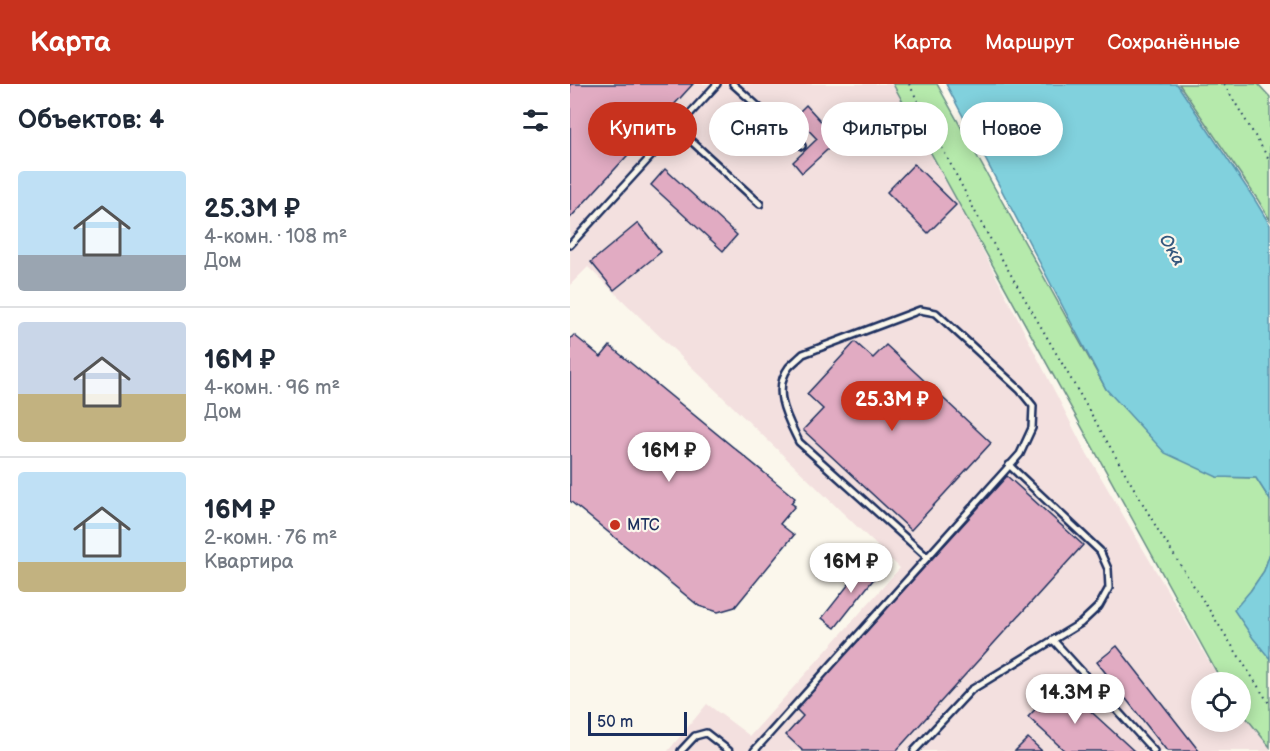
<!DOCTYPE html>
<html lang="ru">
<head>
<meta charset="utf-8">
<style>
  body { margin:0; font-family:"Balsamiq Sans",sans-serif; background:#f6f6f7; color:#1f2937; height:100vh; display:flex; flex-direction:column; font-size:22px; white-space:nowrap }
  * { box-sizing:border-box; margin:0 }
  p { font-size:20px; color:#747a83 }
  .icon { flex:none; width:33px; height:33px; fill:none; stroke:currentColor; stroke-width:2; stroke-linecap:round; stroke-linejoin:round }
  .map { position:relative; flex:1; overflow:hidden }
  .sheet { display:flex; flex-direction:column; background:#fff; width:570px }
  .sheet>* { flex:none }
  .top-card { position:absolute; left:18px; top:18px; width:570px; height:54px; display:flex; gap:12px }
  .buttons { position:absolute; left:621px; top:588px; display:grid; gap:12px }
  .buttons a { display:grid; place-items:center; width:60px; height:60px; border-radius:50%; background:#fff; box-shadow:0 3px 15px #0003; font-size:30px }
  .scale { position:absolute; left:18px; bottom:15px; width:99px; box-sizing:border-box; padding-left:6px; border:3px solid #1b2f5e; border-top:0; font-size:16px; line-height:21px; white-space:nowrap; color:#1b2f5e; -webkit-text-stroke:4px #fbf7ec; paint-order:stroke }
  .price { position:absolute; translate:-50% -51px; padding:0 14px; border-radius:21px; background:#fff; color:#222; font-size:20px; line-height:39px; filter:drop-shadow(0 2px 3px #0008) }
  .price::after { content:''; position:absolute; left:50%; top:36px; width:18px; height:14px; margin-left:-9px; background:inherit; clip-path:polygon(0 0,100% 0,50% 100%) }
  .price.current { background:#c8321e; color:#fff }
  ul { padding:0; list-style:none }
  li { display:flex; align-items:center; gap:18px; height:150px; padding:0 18px }
  li+li { border-top:2px solid #e0e1e3 }
  li span { display:grid; place-items:center; flex:none; width:168px; height:120px; border-radius:6px; color:#555 }
  li>.icon { margin-inline-start:auto }
  span .icon { width:72px; height:72px; fill:#fffc; stroke-width:1 }
  li b { font-size:26px }
  h2 { display:flex; justify-content:space-between; align-items:center; height:72px; padding:0 18px; font-size:26px }
  .tag { padding:0 21px; border-radius:27px; background:#fff; box-shadow:0 3px 15px #0003; font-size:21px; line-height:54px }
  .tag.current { background:#c8321e; color:#fff }
  header { display:flex; align-items:center; gap:36px; box-sizing:border-box; height:84px; padding:0 30px; background:#c8321e; color:#fff }
  header strong { font-size:28px }
  nav { display:flex; gap:33px; margin-inline-start:auto; font-size:21px }
  main { display:flex; flex:1; min-height:0 }
  .map>svg:first-child { display:block }
  .built { fill:#f3e0df }
  .green { fill:#b6eaac; stroke:#688c85; stroke-width:1.5 }
  .water { fill:#81d1dd; stroke:#5890aa; stroke-width:1.5 }
  .building { fill:#e1abc2; stroke:#1b2f5e; stroke-width:1.5 }
  .lines { fill:none; stroke-linecap:round; stroke-linejoin:round }
  .service-casing { stroke:#1b2f5e; stroke-width:10 }
  .path { stroke:#1b2f5e; stroke-width:2; stroke-dasharray:1.5 4.5; stroke-linecap:butt }
  .service { stroke:#fbf7ec; stroke-width:5 }
  .poi-dot { fill:#c8321e; stroke:#fbf7ec; stroke-width:2 }
  .labels { text-anchor:middle; dominant-baseline:central; stroke-width:4.5; stroke-linejoin:round; paint-order:stroke }
  .poi-label { font-size:16px; fill:#1b2f5e; stroke:#fbf7ec; text-anchor:start }
  .water-label { font-size:18px; font-style:italic; fill:#34587e; stroke:#fbf7ec }
</style>
</head>
<body>
<header>
<strong>Карта</strong>
<nav><a>Карта</a><a>Маршрут</a><a>Сохранённые</a></nav>
</header>
<main>
<section class="sheet">
<h2>Объектов: 4<svg class="icon" aria-label="filters" viewBox="0 0 24 24"><path d="M4 7h16M4 17h16"/><circle cx="9" cy="7" r="2"/><circle cx="15" cy="17" r="2"/></svg></h2>
<ul>
<li><span style="background:linear-gradient(#bfe0f5 70%,#9aa5b1 0)"><svg class="icon" aria-label="home" viewBox="0 0 24 24"><path d="M3 11l9-7 9 7M6 9v11h12V9"/></svg></span><div><b>25.3M ₽</b><p>4-комн. · 108 m²</p><p>Дом</p></div></li>
<li><span style="background:linear-gradient(#c9d6e8 60%,#c2b280 0)"><svg class="icon" aria-label="home" viewBox="0 0 24 24"><path d="M3 11l9-7 9 7M6 9v11h12V9"/></svg></span><div><b>16M ₽</b><p>4-комн. · 96 m²</p><p>Дом</p></div></li>
<li><span style="background:linear-gradient(#bfe0f5 75%,#c2b280 0)"><svg class="icon" aria-label="home" viewBox="0 0 24 24"><path d="M3 11l9-7 9 7M6 9v11h12V9"/></svg></span><div><b>16M ₽</b><p>2-комн. · 76 m²</p><p>Квартира</p></div></li>
</ul>
</section>
<div class="map">
<svg width="700" height="667" viewBox="0 0 700 667">
  <rect width="100%" height="100%" fill="#fbf7ec"/>
  <filter id="ink" filterUnits="userSpaceOnUse"><feTurbulence type="fractalNoise" baseFrequency=".0167" numOctaves="2"/><feDisplacementMap in="SourceGraphic" scale="12" xChannelSelector="R" yChannelSelector="G"/><feConvolveMatrix kernelMatrix="1 2 1 2 8 2 1 2 1" color-interpolation-filters="sRGB"/></filter>
  <g filter="url(#ink)">
    <polygon class="built" points="0,0 325,0 353,49 512,361 651,598 632,598 632,638 670,638 671,627 700,663 700,667 98,667 137,620 180,652 330,484 18,183 0,201"/>
    <g class="green">
      <polygon points="323,0 367,0 536,305 647,393 686,394 700,416 700,469 694,487 681,506 700,572 700,663 671,627 670,598 652,598"/>
      <polygon points="609,0 688,0 700,13 700,136 688,116"/>
    </g>
    <g class="water">
      <polygon points="376,0 607,0 685,116 700,141 700,416 686,394 647,393 595,369 536,305"/>
      <polygon points="700,469 700,575 683,554 664,526 681,506 694,487"/>
    </g>
    <g class="building">
      <polygon points="0,0 123,0 0,134"/>
      <polygon points="236,21 268,56 232,89 223,78 247,55 225,32"/>
      <polygon points="344,80 386,121 358,149 317,108"/>
      <polygon points="95,85 167,151 153,167 81,101"/>
      <polygon points="68,139 91,168 44,206 21,178"/>
      <polygon points="4,251 31,273 40,262 225,414 221,419 225,422 210,440 224,451 165,523 148,528 129,522 0,417 0,255"/>
      <polygon points="285,258 303,274 316,261 421,359 341,446 233,346 253,325 237,310"/>
      <polygon points="437,392 513,461 326,667 233,667 216,651 233,632 226,625"/>
      <polygon points="298,476 310,487 265,544 252,534"/>
      <polygon points="547,562 629,667 597,667 527,578"/>
      <polygon points="490,599 564,667 495,667 458,633"/>
      <polygon points="458,654 472,667 445,667"/>
    </g>
    <g class="lines">
      <g class="service-casing">
        <g id="service">
          <polyline points="163,0 232,62"/>
          <polyline points="107,44 190,120"/>
          <polyline points="0,161 147,0"/>
          <polyline points="439,381 530,467 538,485 539,504 529,522 511,539 483,556"/>
          <polyline points="111,667 125,652 136,649 159,667"/>
          <path d="M184 667 450 370 462 344 463 322 450 306 366 229 350 226 233 270C229 274 223 279 219 283 201 307 218 335 229 358L357 473"/>
          <polyline points="344,667 401,606 483,556 584,667"/>
        </g>
      </g>
      <g class="path">
        <polyline points="339,0 410,137 588,446 700,621"/>
        <polyline points="654,0 700,77"/>
      </g>
      <use href="#service" class="service"/>
    </g>
  </g>
  <circle class="poi-dot" cx="45" cy="441" r="6"/>
  <g class="labels">
    <g class="poi-label">
      <text x="57" y="441">МТС</text>
    </g>
    <g class="water-label">
      <text transform="translate(602 166) rotate(59)">Ока</text>
    </g>
  </g>
</svg>
<div class="buttons">
<a><svg class="icon" aria-label="locate" viewBox="0 0 24 24"><circle cx="12" cy="12" r="6"/><path d="M12 2v4M12 18v4M2 12h4M18 12h4"/></svg></a>
</div>
<div class="scale">50 m</div>
<b class="price current" style="left:322px;top:348px">25.3M ₽</b>
<b class="price" style="left:99px;top:399px">16M ₽</b>
<b class="price" style="left:281px;top:510px">16M ₽</b>
<b class="price" style="left:505px;top:641px">14.3M ₽</b>
<div class="top-card">
<a class="tag current">Купить</a>
<a class="tag">Снять</a>
<a class="tag">Фильтры</a>
<a class="tag">Новое</a>
</div>
</div>
</main>
</body>
</html>
